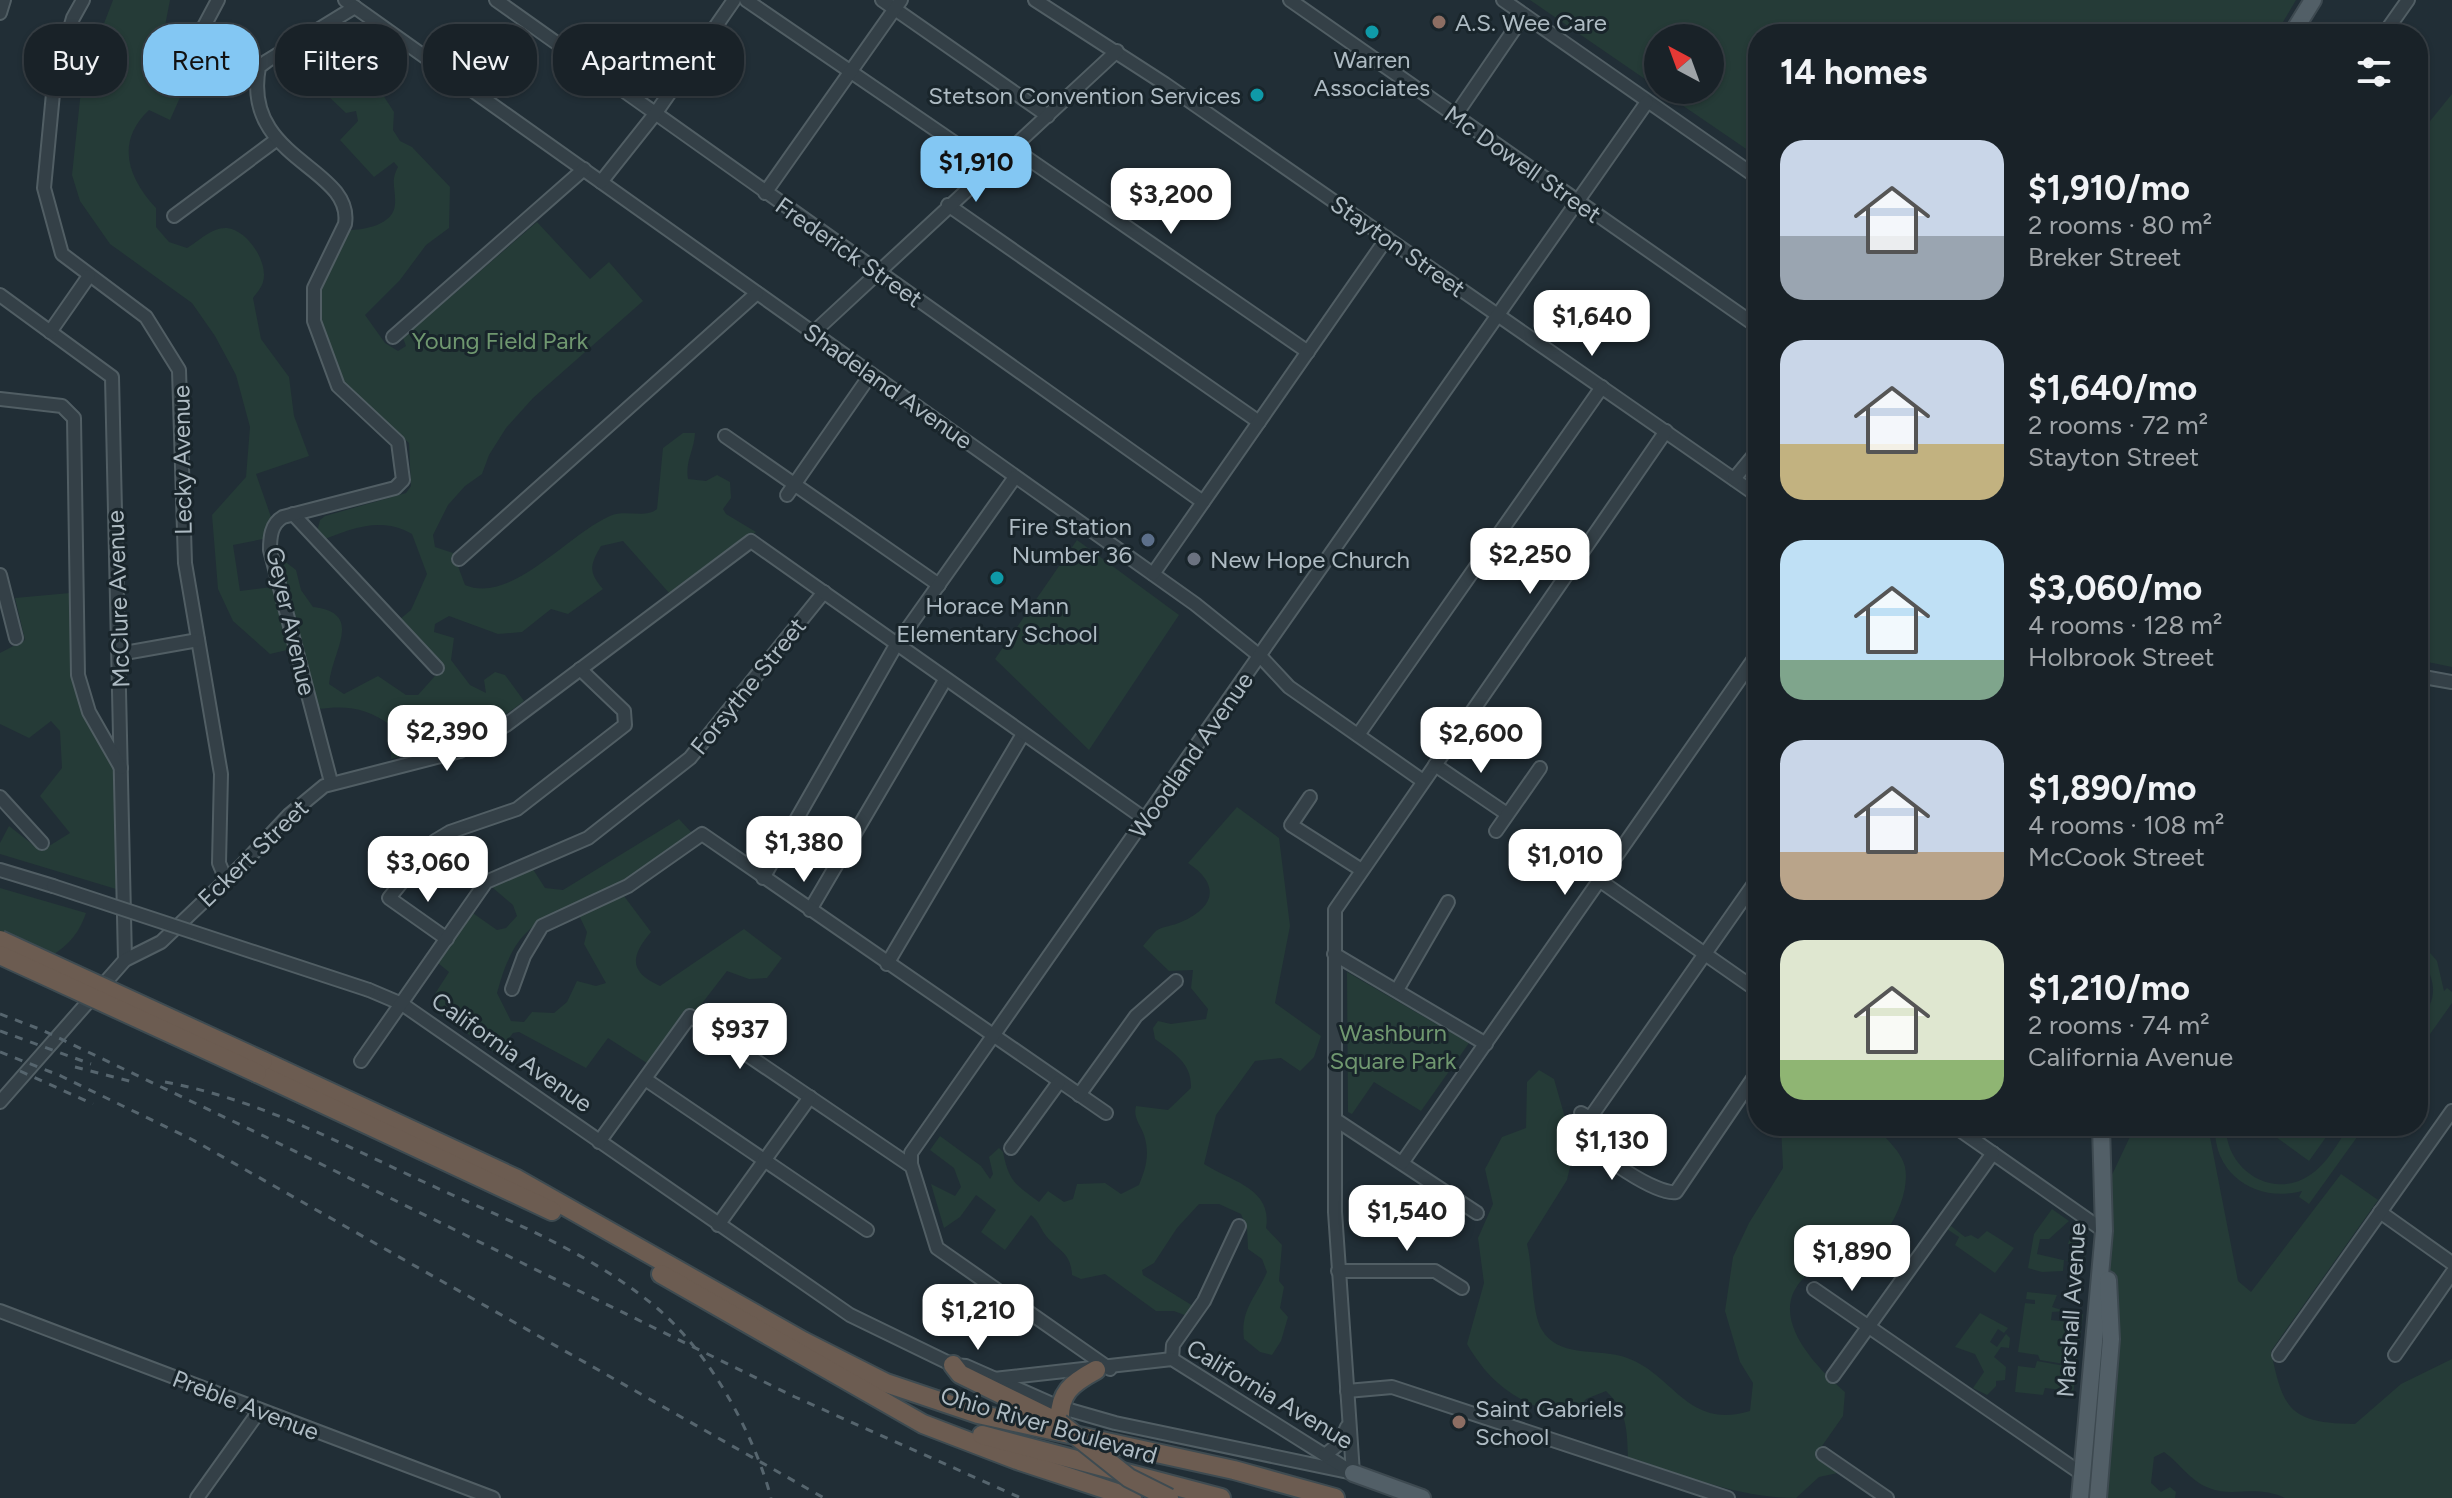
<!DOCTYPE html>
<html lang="en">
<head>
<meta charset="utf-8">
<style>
  body { margin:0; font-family:Figtree,sans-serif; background:#262f34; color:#f1f3f6; height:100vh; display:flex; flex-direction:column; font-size:30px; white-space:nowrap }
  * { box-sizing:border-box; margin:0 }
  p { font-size:26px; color:#9fa4a8 }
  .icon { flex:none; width:44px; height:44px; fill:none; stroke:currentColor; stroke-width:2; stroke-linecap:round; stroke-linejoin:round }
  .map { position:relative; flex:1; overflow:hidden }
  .side { position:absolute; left:1748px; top:24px; width:680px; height:1112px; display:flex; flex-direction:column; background:#192228; border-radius:32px; box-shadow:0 2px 6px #0004,0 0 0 2px #373f45 }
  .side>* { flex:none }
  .guide { position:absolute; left:24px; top:24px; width:760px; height:72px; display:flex; gap:16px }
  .needle { width:52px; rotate:319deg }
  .controls { position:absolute; left:1644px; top:24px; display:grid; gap:16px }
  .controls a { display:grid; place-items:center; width:80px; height:80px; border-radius:50%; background:#192228; box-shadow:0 2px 6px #0004,0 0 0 2px #373f45; font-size:40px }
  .price { position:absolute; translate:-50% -68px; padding:0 18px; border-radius:16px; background:#fff; color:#222; font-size:26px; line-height:52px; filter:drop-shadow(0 2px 4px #0008) }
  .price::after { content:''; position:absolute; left:50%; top:48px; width:24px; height:18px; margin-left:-12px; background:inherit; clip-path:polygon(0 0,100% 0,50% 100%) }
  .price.on { background:#83c7f3; color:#111 }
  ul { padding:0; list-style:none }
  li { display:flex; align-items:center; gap:24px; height:200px; padding:0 32px }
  li span { display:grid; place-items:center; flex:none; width:224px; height:160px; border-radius:24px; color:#555 }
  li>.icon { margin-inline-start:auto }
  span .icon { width:96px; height:96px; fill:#fffc; stroke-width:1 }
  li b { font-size:34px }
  h2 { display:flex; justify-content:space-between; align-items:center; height:96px; padding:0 32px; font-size:34px }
  .chip { padding:0 28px; border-radius:32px; background:#192228; box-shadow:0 2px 6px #0004,0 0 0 2px #373f45; font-size:28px; line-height:72px }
  .chip.on { background:#83c7f3; color:#111 }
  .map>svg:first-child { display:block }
  .green { fill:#253b37; fill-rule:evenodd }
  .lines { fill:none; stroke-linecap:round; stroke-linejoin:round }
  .minor-casing { stroke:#515e64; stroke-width:16 }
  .major-casing { stroke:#3d4950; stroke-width:20 }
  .highway-casing { stroke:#3e4b51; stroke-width:22 }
  .minor { stroke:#344047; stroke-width:12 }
  .major { stroke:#525f67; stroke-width:16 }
  .highway { stroke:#6c5c51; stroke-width:18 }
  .rail { stroke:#56656e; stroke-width:3; stroke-dasharray:8 8; stroke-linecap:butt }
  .minor-bridge-casing { stroke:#515e64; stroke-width:16; stroke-linecap:butt }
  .highway-bridge-casing { stroke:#3e4b51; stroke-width:22; stroke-linecap:butt }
  .minor-bridge { stroke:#344047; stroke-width:12 }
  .highway-bridge { stroke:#6c5c51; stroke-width:18 }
  .education-dot { fill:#8d6e63; stroke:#19252b; stroke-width:3 }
  .culture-dot { fill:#0f9aa8; stroke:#19252b; stroke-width:3 }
  .service-dot { fill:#5c6f8a; stroke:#19252b; stroke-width:3 }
  .worship-dot { fill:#6b7280; stroke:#19252b; stroke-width:3 }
  .labels { text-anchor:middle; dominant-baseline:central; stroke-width:6; stroke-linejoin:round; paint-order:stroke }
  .poi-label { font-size:24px; fill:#aebbc3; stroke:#19252b; text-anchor:start }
  .street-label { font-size:24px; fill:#aebbc3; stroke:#19252b }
  .park-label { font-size:24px; fill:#6f976f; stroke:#19252b }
</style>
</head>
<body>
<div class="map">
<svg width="2452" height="1498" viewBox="0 0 2452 1498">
  <rect width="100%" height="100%" fill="#212e36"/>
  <g class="green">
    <path d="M113 0H170L160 52 181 60 182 93 170 120 149 110C115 142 128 178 156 208V227L169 242 187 248C199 241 212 227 227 228 247 230 269 262 263 282 262 287 256 294 253 298L261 339 289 377 294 416 309 456 256 474 271 517 263 539 233 545 240 591 272 587 267 567 283 560 296 570 301 590 313 607C365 613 332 650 329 684L344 694 378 676 406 695H418L443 667 399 620 411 610 427 574 412 534C380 516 351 529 320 541L316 536 320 520 325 516 406 493 411 486 409 443 344 388 327 341 319 308V293L348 230C364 230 394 225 395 204 396 188 390 182 398 167L394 162 374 177 340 140 358 121 356 111 346 113 327 95V70L338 63 368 72 394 112 393 130 400 141 412 147 450 187 449 228 426 245 400 280 365 315 385 343 398 351 406 346 403 338 418 319H425L537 222 590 279 609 262 643 301 533 398 506 428 489 455 482 474 465 486 448 505 433 535 435 547 453 553 465 585C511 605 568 534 610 516 626 509 645 519 657 509L663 448 683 433H695C694 451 685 461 688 479L706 481 717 475 730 482 731 498 723 509 726 514 756 532 670 594 623 541 601 546C590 565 588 572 603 589L568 614 551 609 522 632 498 634 449 616 435 624 434 632 454 638 451 660 470 685 486 693 484 680 495 672 505 675 524 701C474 739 451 746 391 759L392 726C367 708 348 705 318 709L300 647 270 654 233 621 218 589 212 515 246 477 250 427 236 375 215 336 192 303 110 244 80 201 72 175 82 81Z"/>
    <polygon points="1530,0 2296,0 2276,34 1758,34 1758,157 1660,90 1710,90 1710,38 1658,38 1658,88"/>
    <polygon points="2452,94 2452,667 2418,660 2418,136"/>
    <polygon points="1077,540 1179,615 1089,750 995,659"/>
    <polygon points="70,593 75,689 85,717 115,765 116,889 0,854 0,843 9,826 41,851 70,833 40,796 62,768 60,731 51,721 29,738 0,724 0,653 25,640 15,598"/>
    <path d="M1237 807 1279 838 1290 926 1275 1003 1321 1036 1314 1057 1300 1071 1281 1058 1255 1061 1216 1115 1204 1164C1230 1181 1273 1188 1266 1228L1282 1245 1279 1281 1284 1287 1280 1308 1288 1317 1281 1341 1272 1355 1260 1352 1244 1339C1240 1310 1256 1297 1267 1272L1262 1259 1248 1249 1247 1228 1241 1214 1219 1204H1199L1177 1228 1154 1263 1142 1270 1143 1275 1193 1306 1187 1316 1174 1311H1156L1105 1274 1081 1279 1072 1275C1071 1253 1059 1251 1047 1237 1040 1229 1040 1222 1031 1215L1005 1250 981 1232 996 1210 976 1195 960 1217 944 1228 931 1184 955 1196 961 1187 954 1168 930 1150 940 1136 981 1166 990 1179 993 1174 989 1157 999 1148 1003 1152C1009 1182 1015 1184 1039 1202L1048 1191 1064 1202 1073 1199 1077 1184 1105 1183 1121 1194 1139 1185C1146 1168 1150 1154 1144 1135 1140 1124 1133 1118 1136 1106L1168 1110 1191 1088C1192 1063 1174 1053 1155 1039L1153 1028 1158 1021 1171 1024 1206 1019 1208 1009 1191 988 1193 970 1169 971 1143 946C1147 941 1152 935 1156 931 1163 926 1173 926 1181 922 1216 907 1220 884 1188 863Z"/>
    <path d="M679 819 692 833 618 888 651 932C630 957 629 972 660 986L744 929 782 958 767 978 749 979 727 971 653 1067 608 1038 586 1068 519 1032 513 1033 497 1054 438 1013 441 1007 431 1000 449 972 433 959 467 909 497 930 506 928 517 916 513 905 486 882 529 863 545 888 563 890ZM574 905 587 932 584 944 606 983 596 986 577 981 567 1002 554 1013 532 1012 524 1022 511 1021 497 993C510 944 526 922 574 905Z"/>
    <path d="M0 888 86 913C79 933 70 943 53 955L0 931Z"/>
    <path d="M2418 939 2437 961 2444 991 2447 988 2452 992V1003L2418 1051C2418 1045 2417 1037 2418 1031 2421 1016 2434 1006 2433 988 2432 969 2418 958 2418 939Z"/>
    <polygon points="1347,972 1469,1043 1421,1111 1374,1082 1352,1114 1348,1112"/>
    <path d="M1539 1070 1554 1079 1574 1149 1567 1180 1527 1244C1533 1267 1531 1312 1542 1330 1558 1357 1594 1349 1621 1356 1673 1370 1685 1431 1750 1411L1753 1383 1740 1362 1725 1311 1733 1257 1749 1223 1783 1168 1781 1126H1875C1885 1138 1902 1152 1905 1167 1912 1202 1877 1256 1846 1271 1830 1262 1821 1262 1807 1275 1764 1312 1812 1364 1845 1392L1843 1416 1815 1456 1838 1473 1819 1477 1796 1498C1738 1498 1684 1475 1628 1457 1627 1429 1627 1411 1606 1391L1586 1399 1571 1420C1522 1403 1494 1390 1467 1344L1484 1283 1478 1238 1493 1204 1485 1169 1502 1137 1526 1128 1527 1082Z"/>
    <path d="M2135 1126H2211L2209 1132 2238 1281 2251 1292 2341 1174 2378 1200 2271 1351C2283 1411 2291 1423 2355 1424L2401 1384 2452 1359V1498H2285C2255 1484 2234 1498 2209 1488 2190 1481 2180 1463 2164 1452L2154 1457 2151 1483 2161 1492 2170 1487 2176 1492 2175 1498H2098L2109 1361 2102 1196Z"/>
    <path d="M2215 1126H2226C2225 1169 2272 1201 2310 1175 2327 1164 2338 1143 2349 1126H2365L2309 1204 2299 1197 2302 1191C2257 1203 2213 1175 2215 1126Z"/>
    <polygon points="2261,1126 2334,1126 2309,1161"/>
    <polygon points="2052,1209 2069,1221 2049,1239 2040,1239 2037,1254 2063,1260 2084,1259 2085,1254 2086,1263 2064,1260 2063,1271 2042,1272 2028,1268 2034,1234"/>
    <polygon points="1951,1226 1965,1237 1971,1235 1978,1239 1987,1231 2014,1248 1995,1273 1955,1245 1959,1237 1947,1229"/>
    <polygon points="2074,1226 2087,1233 2086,1246 2068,1244"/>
    <polygon points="2027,1292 2057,1295 2052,1307 2065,1311 2052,1312 2051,1320 2078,1323 2080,1314 2083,1314 2076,1366 2040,1360 2038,1355 2018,1352 2025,1303 2035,1304 2035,1300 2026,1299"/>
    <polygon points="1980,1313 2008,1328 2004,1333 1998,1329 1990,1342 1997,1347 2006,1334 2010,1338 2009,1348 2001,1347 1994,1357 2006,1367 2005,1380 1996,1381 1996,1386 1987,1395 1973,1388 1984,1372 1975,1354 1955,1347"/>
    <polygon points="2037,1361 2076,1368 2073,1396 2070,1391 2045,1388 2043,1395 2015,1392 2018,1366 2035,1368"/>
  </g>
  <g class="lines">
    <g class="minor-casing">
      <g id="minor">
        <polyline points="83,0 73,18 54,83 44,188 62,254 146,317 179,370 185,563 221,774 219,863 226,880"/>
        <polyline points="218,0 193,47 259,67"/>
        <polyline points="345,0 1195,604 1261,657 1289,687 1423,781"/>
        <polyline points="496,0 1203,502"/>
        <polyline points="746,0 990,167"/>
        <polyline points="882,0 1048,116"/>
        <polyline points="1035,0 1165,84 1758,496"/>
        <polyline points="1290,0 1758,327"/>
        <polyline points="1503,0 1758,178"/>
        <polyline points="0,13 4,0"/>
        <polyline points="2384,34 2408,0"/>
        <polyline points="1455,116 1524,15"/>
        <polyline points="1014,149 1308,352"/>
        <polyline points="601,182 655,114 734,0"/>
        <polyline points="765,193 901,0"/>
        <polyline points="948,205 1259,422"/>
        <polyline points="174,216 276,140"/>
        <polyline points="0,295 112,377 125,960"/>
        <polyline points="50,332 89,276"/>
        <polyline points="813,333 1117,51"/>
        <polyline points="393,337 584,169"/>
        <polyline points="0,399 62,406 74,418 78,675 89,712 121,768"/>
        <polyline points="725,436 939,585"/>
        <polyline points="1734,479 1758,450"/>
        <polyline points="787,495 871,374"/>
        <polyline points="293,514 437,668"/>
        <polyline points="459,559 757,293"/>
        <polyline points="1153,574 1387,238"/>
        <polyline points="0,575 16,638"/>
        <polyline points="119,654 198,640"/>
        <polyline points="2418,676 2452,682"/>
        <polyline points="1358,735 1602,387"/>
        <polyline points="1435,765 1507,814"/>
        <path d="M331 782 270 550C270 537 271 524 283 517L395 488 403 480 398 442 338 386 314 321V288L345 224C354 167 241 160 259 67L267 61 355 7"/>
        <polyline points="0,797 42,843"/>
        <polyline points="1310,797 1291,825 1360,869"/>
        <polyline points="1496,831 1540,768"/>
        <polyline points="0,870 53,886"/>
        <polyline points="763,878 896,645 1015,477"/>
        <polyline points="1599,880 1758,991"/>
        <polyline points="810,910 945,680"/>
        <polyline points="447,939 389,898 435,841 450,832 517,809 625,725 624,711 580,669"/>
        <polyline points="1334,954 1486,1044"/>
        <polyline points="887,964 1023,734"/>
        <polyline points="512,989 524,956 542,926 628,886 702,834 1106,1113"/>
        <polyline points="369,990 402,1004 850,1315 953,1365 966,1366 1059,1407 1115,1423 1353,1473"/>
        <polyline points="1397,990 1448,902"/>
        <polyline points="361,1061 486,882 588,838 690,758 824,592"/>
        <polyline points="645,1079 867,1230"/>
        <polyline points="1079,1095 1136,1016 1176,981"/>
        <polyline points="0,1102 125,960 161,942 243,864 289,815 324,786 460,751 506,725 751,541 1145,819"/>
        <path d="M1581 1113 1590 1118C1587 1124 1585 1129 1587 1136 1594 1154 1657 1195 1676 1192L1758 1071"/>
        <polyline points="1590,1118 1758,878"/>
        <polyline points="1336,1120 1477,1213"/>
        <polyline points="1954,1126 2104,1231"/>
        <polyline points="599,1142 690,1016 911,1166"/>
        <polyline points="1011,1148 1059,1082"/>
        <polyline points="1402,1163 1758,653"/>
        <polyline points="2380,1212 2452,1263"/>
        <polyline points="718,1225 810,1097"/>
        <polyline points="1338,1271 1435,1271 1462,1288"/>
        <polyline points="1814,1289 2082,1474"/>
        <polyline points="0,1311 493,1498"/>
        <polyline points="2279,1355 2452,1111"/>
        <polyline points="2395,1355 2452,1273"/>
        <polyline points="1172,1359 1173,1345 1204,1301 1239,1226"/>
        <polyline points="1110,1369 937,1248 911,1164 911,1153 1647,102"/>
        <polyline points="1833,1376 1993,1153"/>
        <polyline points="994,1379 1172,1359 1347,1469"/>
        <polyline points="1347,1391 1392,1387 1728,1498"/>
        <polyline points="1823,1454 1887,1498"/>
        <polyline points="1325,1455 1340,1443 1347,1427"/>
        <polyline points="1353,1473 1335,1212 1335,910 1666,431"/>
        <polyline points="197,1498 260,1410"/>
      </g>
    </g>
    <g class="major-casing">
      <g id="major">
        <polyline points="2292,34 2313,0"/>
        <polyline points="1353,1473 1422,1498"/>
        <polyline points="2080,1498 2104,1231 2101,1126"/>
        <polyline points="2098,1498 2111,1339 2108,1280"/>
      </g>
    </g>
    <g class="highway-casing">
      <g id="highway">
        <polyline points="263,1061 517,1179 803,1341 886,1383 978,1414 1234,1470 1335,1498"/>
        <polyline points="257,1073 552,1211"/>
        <polyline points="661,1274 923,1424 1017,1460 1132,1498"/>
        <path d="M953 1365 960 1374 1060 1423C1058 1393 1072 1383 1096 1370"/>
        <polyline points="982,1435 1221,1498"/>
      </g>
    </g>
    <use href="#minor" class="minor"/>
    <use href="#major" class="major"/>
    <use href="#highway" class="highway"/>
    <g class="rail">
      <polyline points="0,1014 42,1030 268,1138 795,1397 1021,1498"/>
      <polyline points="0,1031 91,1064"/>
      <polyline points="0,1052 61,1076 193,1140 824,1498"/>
      <polyline points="75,1067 133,1082"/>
      <polyline points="20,1071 93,1104"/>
      <path d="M165 1082C257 1099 340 1143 424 1182 504 1219 589 1251 657 1308 709 1352 754 1433 771 1498"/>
    </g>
    <g class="minor-bridge-casing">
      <polyline id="minor-bridge" points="53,886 369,990"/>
    </g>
    <g class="highway-bridge-casing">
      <g id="highway-bridge">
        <polyline points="0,940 263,1061"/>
        <polyline points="0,955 257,1073"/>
        <polyline points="1060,1423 1129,1478 1169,1498"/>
      </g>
    </g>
    <use href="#minor-bridge" class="minor-bridge"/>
    <use href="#highway-bridge" class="highway-bridge"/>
  </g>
  <g class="education-dot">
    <circle cx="1439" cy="22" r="8"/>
    <circle cx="1459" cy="1422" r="8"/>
  </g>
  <g class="culture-dot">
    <circle cx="1372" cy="32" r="8"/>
    <circle cx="1257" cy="95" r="8"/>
    <circle cx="997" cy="578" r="8"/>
  </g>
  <circle class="service-dot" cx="1148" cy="540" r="8"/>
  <circle class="worship-dot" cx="1194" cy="559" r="8"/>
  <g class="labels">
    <g class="poi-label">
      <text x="1455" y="22">A.S. Wee Care</text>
      <text x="1372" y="59" text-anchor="middle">Warren<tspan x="1372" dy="28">Associates</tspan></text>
      <text x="1241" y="95" text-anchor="end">Stetson Convention Services</text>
      <text x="1132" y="526" text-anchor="end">Fire Station<tspan x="1132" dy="28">Number 36</tspan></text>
      <text x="1210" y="559">New Hope Church</text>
      <text x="997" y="605" text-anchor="middle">Horace Mann<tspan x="997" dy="28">Elementary School</tspan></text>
      <text x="1475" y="1408">Saint Gabriels<tspan x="1475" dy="28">School</tspan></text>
    </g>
    <g class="street-label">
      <text transform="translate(1523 164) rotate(35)">Mc Dowell Street</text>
      <text transform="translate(1398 246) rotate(35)">Stayton Street</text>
      <text transform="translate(849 252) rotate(35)">Frederick Street</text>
      <text transform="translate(888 386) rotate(35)">Shadeland Avenue</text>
      <text transform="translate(182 460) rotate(-91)">Lecky Avenue</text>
      <text transform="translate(118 599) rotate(-92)">McClure Avenue</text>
      <text transform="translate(291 621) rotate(77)">Geyer Avenue</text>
      <text transform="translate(748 686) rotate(-51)">Forsythe Street</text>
      <text transform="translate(1191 755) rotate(-55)">Woodland Avenue</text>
      <text transform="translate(253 853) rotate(-44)">Eckert Street</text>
      <text transform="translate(512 1052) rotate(35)">California Avenue</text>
      <text transform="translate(2071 1310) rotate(-86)">Marshall Avenue</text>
      <text transform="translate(1270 1394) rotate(31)">California Avenue</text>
      <text transform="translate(246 1405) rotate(21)">Preble Avenue</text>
      <text transform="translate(1049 1425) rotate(16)">Ohio River Boulevard</text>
    </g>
    <g class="park-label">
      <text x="500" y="340">Young Field Park</text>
      <text x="1393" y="1032">Washburn<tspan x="1393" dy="28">Square Park</tspan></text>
    </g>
  </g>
</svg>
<div class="controls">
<a><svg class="needle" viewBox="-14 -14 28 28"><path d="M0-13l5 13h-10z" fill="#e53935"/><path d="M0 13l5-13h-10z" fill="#9fa4a8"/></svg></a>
</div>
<b class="price on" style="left:976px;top:204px">$1,910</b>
<b class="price" style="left:1171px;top:236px">$3,200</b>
<b class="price" style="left:1592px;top:358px">$1,640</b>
<b class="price" style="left:1530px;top:596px">$2,250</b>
<b class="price" style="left:447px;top:773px">$2,390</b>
<b class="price" style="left:1481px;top:775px">$2,600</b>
<b class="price" style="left:804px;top:884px">$1,380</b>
<b class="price" style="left:1565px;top:897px">$1,010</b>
<b class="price" style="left:428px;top:904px">$3,060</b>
<b class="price" style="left:740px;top:1071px">$937</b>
<b class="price" style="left:1612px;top:1182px">$1,130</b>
<b class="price" style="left:1407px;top:1253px">$1,540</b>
<b class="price" style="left:1852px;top:1293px">$1,890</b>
<b class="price" style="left:978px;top:1352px">$1,210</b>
<div class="guide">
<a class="chip">Buy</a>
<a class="chip on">Rent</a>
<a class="chip">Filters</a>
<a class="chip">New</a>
<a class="chip">Apartment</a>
</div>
<section class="side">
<h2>14 homes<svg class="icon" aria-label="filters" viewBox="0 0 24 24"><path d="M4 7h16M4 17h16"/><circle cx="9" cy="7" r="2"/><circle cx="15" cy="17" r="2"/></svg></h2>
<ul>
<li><span style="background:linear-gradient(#c9d6e8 60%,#9aa5b1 0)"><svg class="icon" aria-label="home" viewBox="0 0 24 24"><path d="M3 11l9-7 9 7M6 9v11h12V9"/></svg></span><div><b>$1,910/mo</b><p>2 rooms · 80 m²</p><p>Breker Street</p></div></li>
<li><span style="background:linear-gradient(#c9d6e8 65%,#c2b280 0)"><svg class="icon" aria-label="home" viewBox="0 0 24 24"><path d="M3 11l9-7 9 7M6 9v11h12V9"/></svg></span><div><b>$1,640/mo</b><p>2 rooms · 72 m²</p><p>Stayton Street</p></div></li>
<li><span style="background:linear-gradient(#bfe0f5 75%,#7fa58c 0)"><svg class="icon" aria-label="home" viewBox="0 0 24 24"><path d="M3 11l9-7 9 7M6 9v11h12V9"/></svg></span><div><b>$3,060/mo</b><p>4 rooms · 128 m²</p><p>Holbrook Street</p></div></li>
<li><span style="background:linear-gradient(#c9d6e8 70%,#b9a48a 0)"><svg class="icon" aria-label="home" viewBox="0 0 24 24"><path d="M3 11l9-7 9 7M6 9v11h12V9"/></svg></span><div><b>$1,890/mo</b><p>4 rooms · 108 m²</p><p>McCook Street</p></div></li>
<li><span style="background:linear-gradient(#dfe7d0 75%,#8fb573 0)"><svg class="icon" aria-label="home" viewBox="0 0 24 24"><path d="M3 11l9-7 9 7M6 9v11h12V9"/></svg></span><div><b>$1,210/mo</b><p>2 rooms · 74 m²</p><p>California Avenue</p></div></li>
</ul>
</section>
</div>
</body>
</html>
